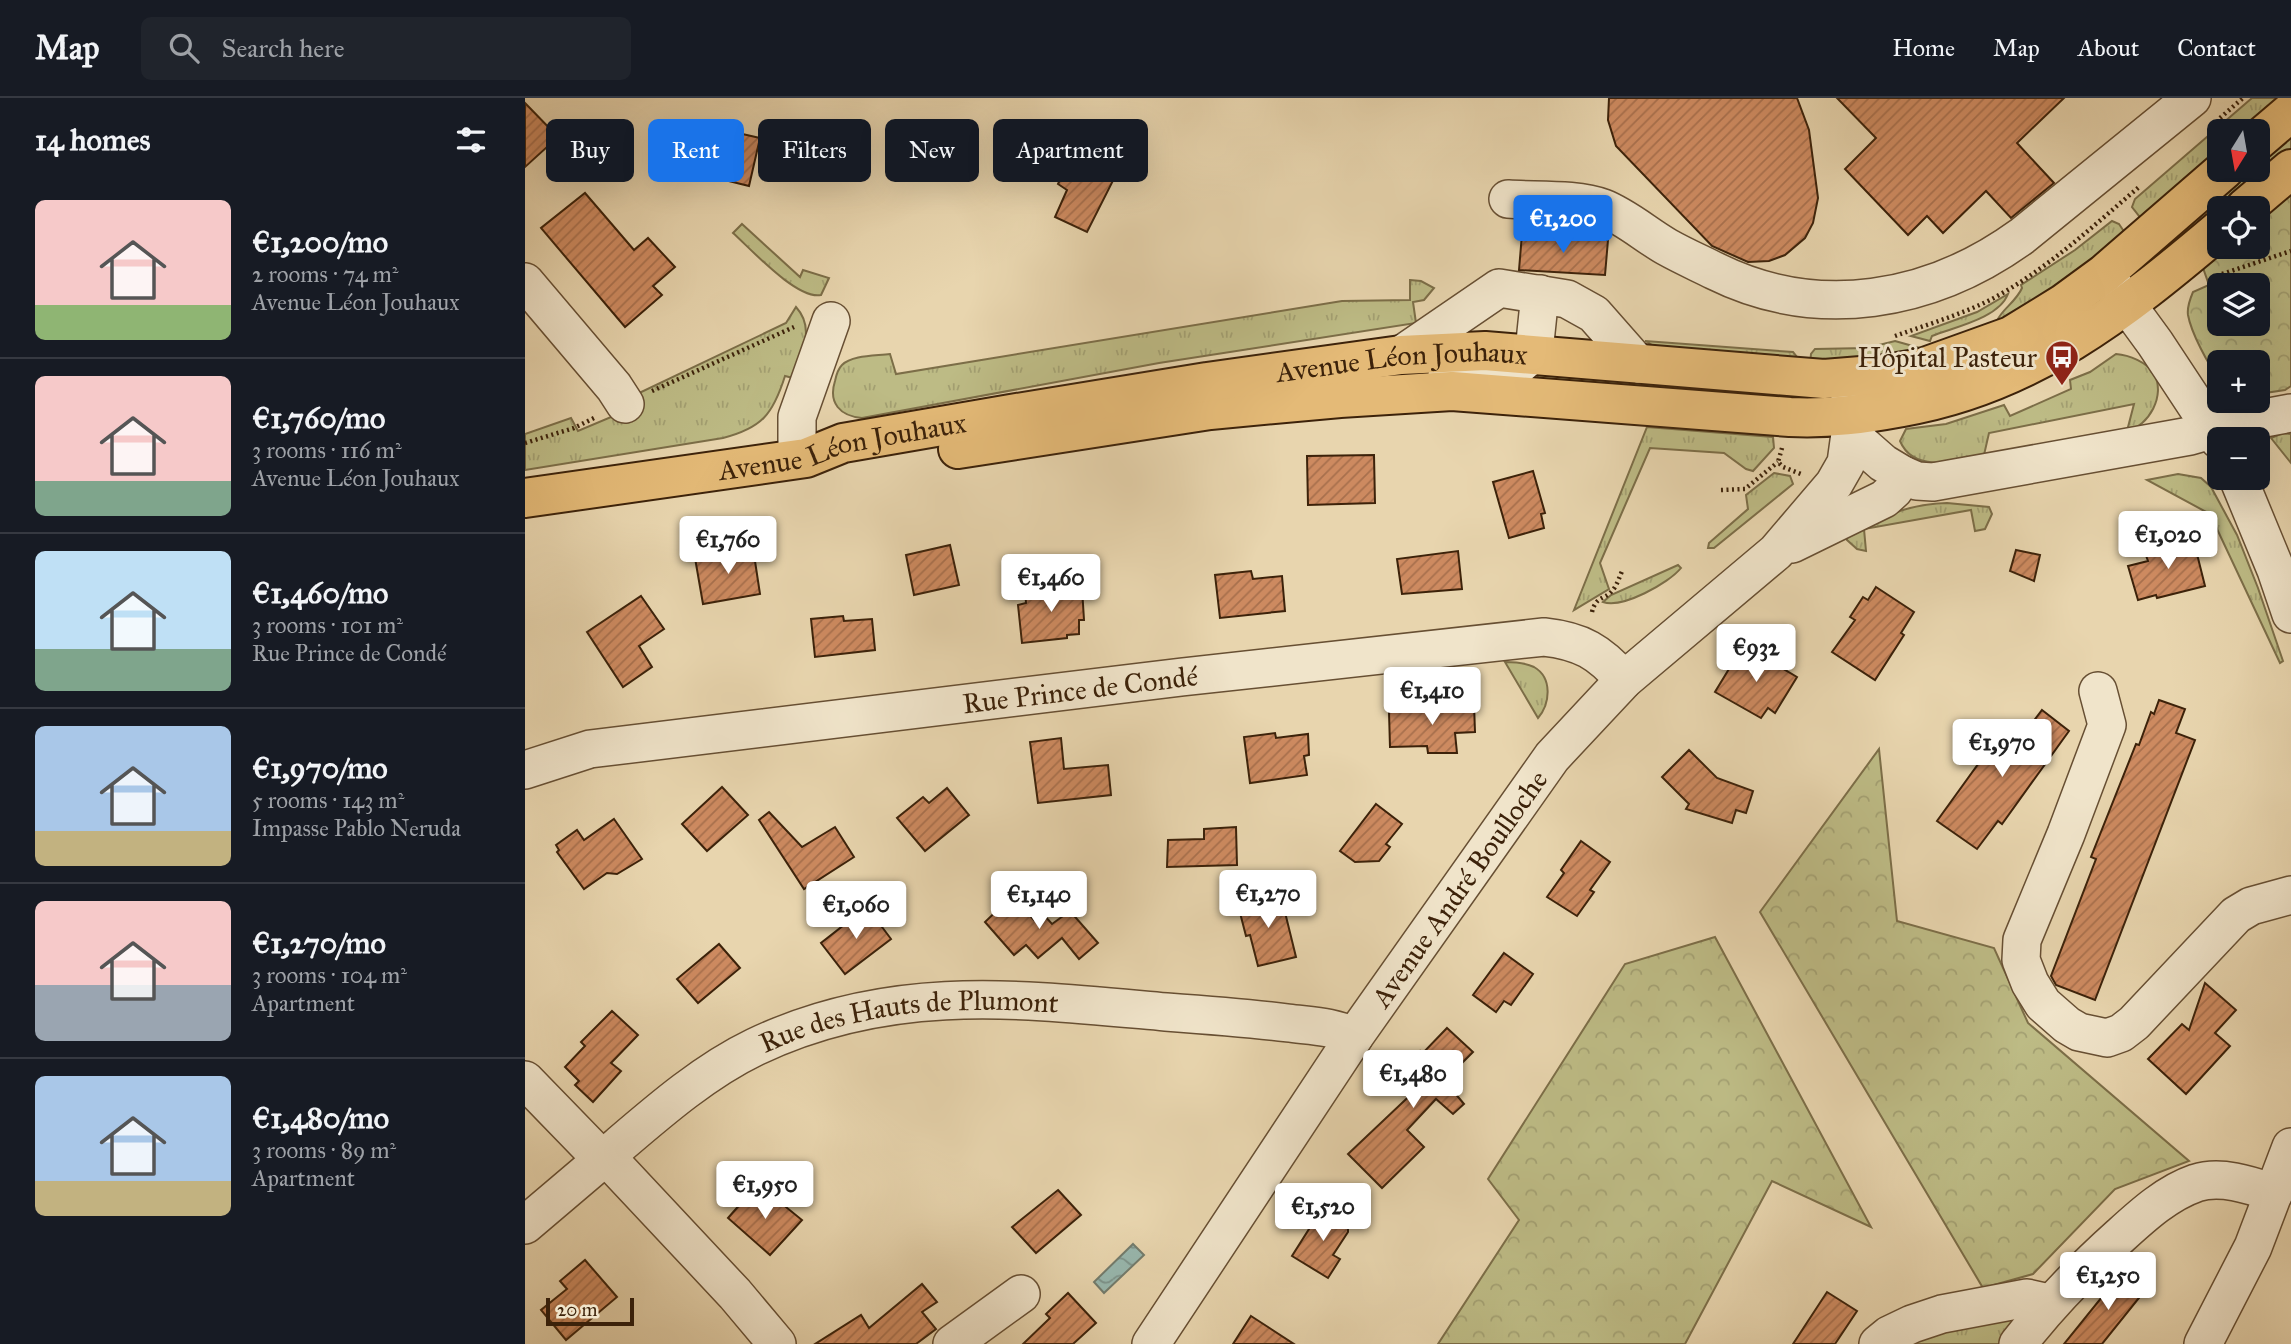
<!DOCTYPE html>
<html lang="en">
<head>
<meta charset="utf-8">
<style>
  body { margin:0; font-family:"IM FELL Great Primer",serif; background:#20242c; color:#f1f3f6; height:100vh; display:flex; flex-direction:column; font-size:26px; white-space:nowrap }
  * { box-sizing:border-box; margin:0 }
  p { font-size:23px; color:#9ea1a6 }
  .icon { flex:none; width:38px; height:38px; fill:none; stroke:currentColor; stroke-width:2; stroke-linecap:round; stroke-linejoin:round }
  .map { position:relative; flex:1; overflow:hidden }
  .details { display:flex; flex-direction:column; background:#171b24; width:525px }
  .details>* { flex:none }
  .top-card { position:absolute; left:21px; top:21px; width:665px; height:63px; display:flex; gap:14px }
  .needle { width:46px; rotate:191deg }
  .fabs { position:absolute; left:1682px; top:21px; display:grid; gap:14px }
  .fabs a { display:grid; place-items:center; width:63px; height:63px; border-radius:10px; background:#171b24; box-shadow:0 7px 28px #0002; font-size:35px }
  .scale { position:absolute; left:21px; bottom:18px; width:88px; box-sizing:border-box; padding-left:7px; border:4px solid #3c220a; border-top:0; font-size:19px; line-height:24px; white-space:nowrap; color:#3c220a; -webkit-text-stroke:5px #f0e4ca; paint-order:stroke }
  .price { position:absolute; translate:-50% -60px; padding:0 16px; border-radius:7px; background:#fff; color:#222; font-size:23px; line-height:46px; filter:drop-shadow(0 2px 4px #0008) }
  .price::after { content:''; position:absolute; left:50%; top:42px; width:21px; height:16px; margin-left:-10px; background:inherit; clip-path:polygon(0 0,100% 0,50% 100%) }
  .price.current { background:#1a73e8; color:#fff }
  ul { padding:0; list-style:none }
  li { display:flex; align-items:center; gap:21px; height:175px; padding:0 35px }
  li+li { border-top:2px solid #363941 }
  li span { display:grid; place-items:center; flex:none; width:196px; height:140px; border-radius:10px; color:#555 }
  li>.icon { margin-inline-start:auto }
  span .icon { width:84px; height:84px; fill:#fffc; stroke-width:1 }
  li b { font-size:30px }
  h2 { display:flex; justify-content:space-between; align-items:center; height:84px; padding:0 35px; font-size:30px }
  .chip { padding:0 24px; border-radius:10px; background:#171b24; box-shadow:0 7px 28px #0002; font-size:24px; line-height:63px }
  .chip.current { background:#1a73e8; color:#fff }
  header { display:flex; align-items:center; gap:42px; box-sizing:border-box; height:98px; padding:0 35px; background:#171b24; border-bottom:2px solid #363941 }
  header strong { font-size:33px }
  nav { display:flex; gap:38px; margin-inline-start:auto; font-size:24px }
  .search { width:490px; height:63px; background:#20242c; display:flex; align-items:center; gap:18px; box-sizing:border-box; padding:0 24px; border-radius:10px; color:#9ea1a6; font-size:26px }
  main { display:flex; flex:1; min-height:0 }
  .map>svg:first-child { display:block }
  .grass { fill:url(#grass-tufts); stroke:#7c6e48; stroke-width:2 }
  .forest { fill:url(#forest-crowns); stroke:#7c6e48; stroke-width:2; fill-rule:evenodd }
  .water { fill:url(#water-waves); stroke:#737c6d; stroke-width:2 }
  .building { fill:url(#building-hatch); stroke:#3c220a; stroke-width:2 }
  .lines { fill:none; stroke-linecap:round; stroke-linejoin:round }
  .minor-casing { stroke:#674f33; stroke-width:40 }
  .major-casing { stroke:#3c220a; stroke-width:42 }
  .path { stroke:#3c220a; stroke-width:4.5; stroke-dasharray:2 3.5; stroke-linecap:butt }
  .minor { stroke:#f0e4ca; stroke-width:37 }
  .major { stroke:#e4ba77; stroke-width:38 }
  .labels { text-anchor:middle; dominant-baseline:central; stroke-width:6; stroke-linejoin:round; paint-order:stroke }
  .poi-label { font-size:28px; fill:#3c220a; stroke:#f0e4ca; text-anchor:end }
  .street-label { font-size:28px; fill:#3c220a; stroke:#f0e4ca }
</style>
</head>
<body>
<header>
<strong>Map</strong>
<div class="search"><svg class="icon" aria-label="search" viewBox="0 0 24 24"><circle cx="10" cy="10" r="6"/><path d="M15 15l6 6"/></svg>Search here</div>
<nav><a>Home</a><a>Map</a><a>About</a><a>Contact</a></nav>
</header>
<main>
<section class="details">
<h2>14 homes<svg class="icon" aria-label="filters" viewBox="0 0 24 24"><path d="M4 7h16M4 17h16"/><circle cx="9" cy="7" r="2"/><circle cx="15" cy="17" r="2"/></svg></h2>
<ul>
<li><span style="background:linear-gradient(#f6c9c9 75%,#8fb573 0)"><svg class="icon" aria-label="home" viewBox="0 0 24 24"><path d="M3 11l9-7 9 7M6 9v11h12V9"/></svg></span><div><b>€1,200/mo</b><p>2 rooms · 74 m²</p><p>Avenue Léon Jouhaux</p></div></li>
<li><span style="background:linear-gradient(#f6c9c9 75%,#7fa58c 0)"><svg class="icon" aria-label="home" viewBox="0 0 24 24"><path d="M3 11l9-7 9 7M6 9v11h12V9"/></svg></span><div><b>€1,760/mo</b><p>3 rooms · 116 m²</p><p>Avenue Léon Jouhaux</p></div></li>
<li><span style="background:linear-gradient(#bfe0f5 70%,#7fa58c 0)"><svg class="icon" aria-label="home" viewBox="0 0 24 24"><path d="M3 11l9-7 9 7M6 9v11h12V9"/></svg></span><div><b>€1,460/mo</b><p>3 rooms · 101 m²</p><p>Rue Prince de Condé</p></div></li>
<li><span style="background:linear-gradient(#a9c7e8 75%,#c2b280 0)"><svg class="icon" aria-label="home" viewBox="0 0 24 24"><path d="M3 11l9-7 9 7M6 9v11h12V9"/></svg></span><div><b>€1,970/mo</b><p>5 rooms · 143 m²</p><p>Impasse Pablo Neruda</p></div></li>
<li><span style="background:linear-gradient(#f6c9c9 60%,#9aa5b1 0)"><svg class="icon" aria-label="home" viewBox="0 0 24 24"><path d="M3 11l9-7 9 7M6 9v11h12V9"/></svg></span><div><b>€1,270/mo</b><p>3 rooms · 104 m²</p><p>Apartment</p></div></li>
<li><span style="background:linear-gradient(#a9c7e8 75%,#c2b280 0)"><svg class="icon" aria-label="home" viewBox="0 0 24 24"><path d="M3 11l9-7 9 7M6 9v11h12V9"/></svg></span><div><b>€1,480/mo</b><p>3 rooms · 89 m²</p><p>Apartment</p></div></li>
</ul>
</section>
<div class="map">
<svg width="1766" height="1246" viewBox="0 0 1766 1246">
  <defs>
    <pattern id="grass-tufts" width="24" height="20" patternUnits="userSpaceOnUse" patternTransform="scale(1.75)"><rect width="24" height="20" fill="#bdbb85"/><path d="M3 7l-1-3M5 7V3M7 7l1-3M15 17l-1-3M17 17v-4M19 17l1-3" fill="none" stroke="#a3a072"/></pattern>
    <pattern id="forest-crowns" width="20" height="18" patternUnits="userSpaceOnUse" patternTransform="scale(1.75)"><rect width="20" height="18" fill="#bdbb85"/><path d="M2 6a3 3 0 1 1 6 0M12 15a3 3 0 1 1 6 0" fill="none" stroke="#a3a072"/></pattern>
    <pattern id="water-waves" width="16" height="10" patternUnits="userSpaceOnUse" patternTransform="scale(1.75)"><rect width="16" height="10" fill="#98b8af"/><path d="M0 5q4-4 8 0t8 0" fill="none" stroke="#7d958d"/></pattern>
    <pattern id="building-hatch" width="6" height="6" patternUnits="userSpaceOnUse" patternTransform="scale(1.75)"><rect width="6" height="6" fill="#cd8a60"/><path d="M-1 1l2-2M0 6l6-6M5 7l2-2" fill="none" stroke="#a8704d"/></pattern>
  </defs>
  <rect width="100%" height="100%" fill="#e8d5ae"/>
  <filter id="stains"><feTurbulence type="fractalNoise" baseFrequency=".00286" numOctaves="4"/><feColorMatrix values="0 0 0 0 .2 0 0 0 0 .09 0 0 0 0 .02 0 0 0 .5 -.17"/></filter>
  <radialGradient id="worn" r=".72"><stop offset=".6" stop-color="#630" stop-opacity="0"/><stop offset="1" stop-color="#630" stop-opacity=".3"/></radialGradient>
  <g class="grass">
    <polygon points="1727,0 1762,0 1724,33 1694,33 1694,59 1618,123 1607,109 1610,101"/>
    <polygon points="1766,32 1766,55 1702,110 1694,110 1694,118 1645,157 1635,146 1721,72 1732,72 1733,61"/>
    <path d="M1587 123 1594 126 1602 138 1517 205 1472 223C1476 212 1491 204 1497 190L1496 187 1550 152Z"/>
    <path d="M217 126 275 179 278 172 304 180 296 197C272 202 226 151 208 135Z"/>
    <path d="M885 182 896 183 909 190 899 202 888 204 891 225 634 265 337 320C315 318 303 305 310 283 311 278 313 271 317 267 327 257 351 258 365 256L371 276 817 203 885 202Z"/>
    <path d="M1483 196C1474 220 1430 229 1407 238L1405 243 1386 238 1452 214Z"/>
    <path d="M271 209C291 231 276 255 268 280L260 278C248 316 237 330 198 340L0 372V336L46 320 53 333 117 306 112 296 261 225Z"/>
    <polygon points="1120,243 1268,254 1272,259 1270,265 1129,248"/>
    <polygon points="1370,243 1402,252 1285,267 1286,256 1290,251 1342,250"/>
    <path d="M1591 256C1604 257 1622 264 1629 276 1641 297 1624 328 1602 333L1609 306 1464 335 1459 357C1432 363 1389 376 1375 343L1381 331 1421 326 1479 307 1485 318 1546 291 1545 282 1565 274Z"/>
    <polygon points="1014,271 1264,292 1260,305 1012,281"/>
    <polygon points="1122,329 1248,339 1249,350 1228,373 1221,371 1199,355 1125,350 1075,465 1084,491 1049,512"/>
    <polygon points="1758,335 1766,336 1766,365 1746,340"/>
    <polygon points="1249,375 1265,378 1268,386 1189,450 1183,450 1184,445 1223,411 1221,397"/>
    <polygon points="1653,376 1676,380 1686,389 1712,437 1733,490 1758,563 1755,565 1685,416 1622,382"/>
    <path d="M1422 405 1464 409 1467 416 1460 431 1450 433 1446 412 1339 431 1341 453 1332 451 1322 442V439C1351 418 1387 406 1422 405Z"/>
    <path d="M1153 467 1156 470C1144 485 1097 511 1078 504L1086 497Z"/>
    <path d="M980 564C989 564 1001 565 1009 569 1028 580 1025 606 1013 620Z"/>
    <polygon points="1497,1210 1482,1246 1372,1246"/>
  </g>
  <g class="forest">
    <path d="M1766 93V288L1760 292 1733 296 1732 264H1694V280C1683 267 1666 234 1663 217 1662 210 1665 201 1668 194L1684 187 1677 167 1699 149H1732L1733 121ZM1694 187H1732V226H1694Z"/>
    <polygon points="1354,651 1372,823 1469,850 1503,925 1664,1063 1590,1091 1508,1176 1458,1190 1235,814"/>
    <polygon points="1190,839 1346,1129 1247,1083 1160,1246 913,1246 994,1122 963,1081 1100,866"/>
  </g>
  <polygon class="water" points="608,1146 619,1157 579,1195 569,1184"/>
  <g class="building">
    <polygon points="1084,0 1272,0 1284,32 1293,100 1288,125 1280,140 1260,157 1244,163 1223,164 1187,148 1091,48 1083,22"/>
    <polygon points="1312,0 1539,0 1492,45 1529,85 1486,120 1461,93 1418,135 1402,118 1383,137 1320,71 1351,40"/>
    <polygon points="0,5 33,39 0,69"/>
    <polygon points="178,27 235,40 224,88 167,74"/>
    <polygon points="574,28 607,45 562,134 530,119 542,92 533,86 546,59 554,63"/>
    <polygon points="60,95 109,152 123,140 150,169 128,188 137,197 100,229 16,130"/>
    <polygon points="997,136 1083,142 1080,177 994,172"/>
    <polygon points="849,357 850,405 783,407 782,358"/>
    <polygon points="1008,373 1020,415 1016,416 1019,430 984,440 968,384"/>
    <polygon points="1668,440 1680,488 1632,500 1631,497 1613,502 1603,468 1623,463 1619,452"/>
    <polygon points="425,447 434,487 389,497 381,457"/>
    <polygon points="228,450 235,496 178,506 170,460"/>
    <polygon points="1491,452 1515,457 1509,483 1485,473"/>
    <polygon points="933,453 937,491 877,496 872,461"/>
    <polygon points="726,473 728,481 757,478 760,513 695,520 690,477"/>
    <polygon points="536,488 537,492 557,490 559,522 554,522 554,536 542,537 542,540 497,545 493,507 501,505 500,492"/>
    <polygon points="1351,489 1389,514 1376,535 1379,537 1350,582 1307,554 1330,522 1325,519 1338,499 1343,502"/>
    <polygon points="116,498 139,531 114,548 127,569 98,589 62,534"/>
    <polygon points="318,518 319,523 347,521 350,552 290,559 286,521"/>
    <polygon points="1223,550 1272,579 1250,615 1243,610 1236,620 1190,594 1207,566 1212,568"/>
    <polygon points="1634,602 1660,611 1651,635 1670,642 1570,902 1531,887 1526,878 1571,761 1566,759 1611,646 1614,647 1626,614 1629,616"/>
    <polygon points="949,606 950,634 930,635 932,655 903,655 902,648 865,649 864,614 901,613 901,607"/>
    <polygon points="1517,612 1544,633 1477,726 1473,723 1452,751 1412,723 1482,626 1498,637"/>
    <polygon points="750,635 751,640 783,636 784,657 779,658 782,677 725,685 719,639"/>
    <polygon points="536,640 539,671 583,667 586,697 513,705 505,644"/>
    <polygon points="1164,652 1192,680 1228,693 1221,715 1211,712 1207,725 1161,711 1164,706 1137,679"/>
    <polygon points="197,689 223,717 182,753 157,726"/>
    <polygon points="422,690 444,717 400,753 372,720 398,699 404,705"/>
    <polygon points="851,706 877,726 861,746 865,749 854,763 830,764 815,753"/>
    <polygon points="244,714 277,749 310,729 329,759 279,791 234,722"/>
    <polygon points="89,721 117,761 92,776 82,775 59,791 32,754 34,752 31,747 52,732 59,742"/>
    <polygon points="711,729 712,767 642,769 643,742 679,741 679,731"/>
    <polygon points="1056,743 1085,764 1065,792 1069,794 1052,818 1022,799 1039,775 1036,772"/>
    <polygon points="756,798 771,859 733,868 725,837 721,838 713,807"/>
    <polygon points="483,802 490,809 495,806 509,822 517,815 527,826 545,813 573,845 554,861 537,840 513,860 501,847 489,857 460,824"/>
    <polygon points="342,809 366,841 320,876 296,845"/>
    <polygon points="194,846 215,870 173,905 152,881"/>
    <polygon points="979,855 1008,876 986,907 979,903 971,914 948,897"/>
    <polygon points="1680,885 1711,912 1690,935 1705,948 1661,996 1623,961 1657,926 1664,932"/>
    <polygon points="87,913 113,937 86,965 96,973 68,1004 50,987 54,983 40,969 60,948 56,944"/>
    <polygon points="922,930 948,954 927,975 932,980 924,988 939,1006 928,1016 911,1001 882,1032 899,1049 857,1090 823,1056 896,987 878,970 895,953 897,956"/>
    <polygon points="533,1092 556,1117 511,1155 487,1129"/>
    <polygon points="225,1095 236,1105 245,1096 277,1122 245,1157 203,1120"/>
    <polygon points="798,1109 823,1125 823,1134 808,1157 815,1161 803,1180 767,1158"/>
    <polygon points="60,1162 92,1199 41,1242 16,1212 42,1191 35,1183"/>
    <polygon points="1601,1175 1622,1190 1577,1246 1539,1246 1589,1184 1592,1187"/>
    <polygon points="397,1186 412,1204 397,1214 411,1231 391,1246 290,1246 336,1217 344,1230"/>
    <polygon points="1302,1194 1332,1213 1310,1246 1268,1246"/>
    <polygon points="543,1195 571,1225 548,1246 498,1246 525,1220 521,1216"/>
    <polygon points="726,1218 769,1246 708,1246"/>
  </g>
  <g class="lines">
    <g class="minor-casing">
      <g id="minor">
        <path d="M983 101C1011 103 1052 100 1078 110 1101 119 1121 137 1142 149 1158 158 1174 165 1190 173 1293 224 1406 204 1497 138L1667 0"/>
        <polyline points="1584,182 1630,245 1694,342"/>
        <polyline points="0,184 89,289 100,306"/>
        <polyline points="876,257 974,190 1042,201 1069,216 1113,266"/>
        <polyline points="922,278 982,277 1006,257 1010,244 1015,196"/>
        <polyline points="1325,336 1358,365 1378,377"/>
        <polyline points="272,361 272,319 306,223"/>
        <polyline points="1713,380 1751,472 1766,516"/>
        <polyline points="1267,446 1359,401 1369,392 1378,377 1392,383 1408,384 1665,338 1707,326 1766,315"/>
        <polyline points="1573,593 1582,627 1541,736 1497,842 1496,862 1505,885 1518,906 1542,927 1554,934 1582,940 1596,935 1609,925 1711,817 1726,808 1766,797"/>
        <path id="s1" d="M0 672 65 651 657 579 1019 539C1056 543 1075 554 1099 582"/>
        <polyline points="0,982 68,1052 90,1068 210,1196 252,1246"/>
        <path id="s2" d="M0 1127C31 1101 62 1074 93 1048 135 1012 180 973 230 949 366 884 497 901 641 914 682 917 722 920 763 925 786 928 809 928 829 939"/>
        <polyline points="427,1246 496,1196"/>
        <path id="s3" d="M626 1246 829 939 1027 659 1099 582 1251 454 1309 386 1321 365 1325 336V288"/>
        <polyline points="1353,1246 1364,1237 1387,1226 1417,1216 1502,1200 1524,1205"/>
        <path d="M1493 1246C1524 1206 1558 1171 1596 1137 1618 1117 1642 1095 1671 1085 1696 1077 1725 1087 1749 1095"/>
        <polyline points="1678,1246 1728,1149 1766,1049"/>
      </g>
    </g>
    <g class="major-casing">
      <g id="major">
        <polyline points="1732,43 1766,14"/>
        <polyline points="1720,110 1766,71"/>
        <path d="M433 351 685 312 815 300 927 293 1265 319C1304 321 1339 316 1377 309 1505 287 1597 214 1694 132"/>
        <path id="s4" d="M0 400 281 360 318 345 486 316 682 284 876 257 960 253 1299 281 1361 276 1397 270 1486 238 1538 206 1579 176 1699 72"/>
      </g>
    </g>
    <g class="path">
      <polyline points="1695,20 1718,0"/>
      <polyline points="1697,176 1766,153"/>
      <path d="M1370 238C1401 227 1435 217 1465 202 1520 173 1567 129 1614 89"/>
      <polyline points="127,293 269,229"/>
      <polyline points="0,345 49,330 71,319"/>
      <polyline points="1257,350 1253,364 1258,369 1276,376"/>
      <polyline points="1196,392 1220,391 1253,364"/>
      <path d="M1067 514C1071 498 1079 502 1087 493 1092 488 1095 477 1098 471"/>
    </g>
    <use href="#minor" class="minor"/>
    <use href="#major" class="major"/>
  </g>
  <defs>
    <g id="bus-pin" transform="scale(1.75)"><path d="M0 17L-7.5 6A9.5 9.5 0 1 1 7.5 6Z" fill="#8f2418" stroke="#f0e4ca"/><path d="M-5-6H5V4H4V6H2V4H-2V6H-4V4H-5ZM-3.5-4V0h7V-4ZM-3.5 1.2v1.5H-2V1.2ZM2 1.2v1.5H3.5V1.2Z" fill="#fff"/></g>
  </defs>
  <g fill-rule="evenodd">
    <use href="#bus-pin" x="1537" y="259"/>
  </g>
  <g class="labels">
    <g class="poi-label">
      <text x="1512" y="259">Hôpital Pasteur</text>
    </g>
    <g class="street-label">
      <text stroke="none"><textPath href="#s4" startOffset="889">Avenue Léon Jouhaux</textPath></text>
      <text stroke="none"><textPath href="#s4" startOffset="322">Avenue Léon Jouhaux</textPath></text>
      <text stroke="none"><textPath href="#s1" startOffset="562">Rue Prince de Condé</textPath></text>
      <text stroke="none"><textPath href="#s3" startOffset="550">Avenue André Boulloche</textPath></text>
      <text stroke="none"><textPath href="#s2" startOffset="450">Rue des Hauts de Plumont</textPath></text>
    </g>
  </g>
  <rect width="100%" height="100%" filter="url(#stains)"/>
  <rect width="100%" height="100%" fill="url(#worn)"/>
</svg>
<div class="fabs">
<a><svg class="needle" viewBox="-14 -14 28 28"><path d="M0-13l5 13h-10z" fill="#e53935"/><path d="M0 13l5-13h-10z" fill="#9ea1a6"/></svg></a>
<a><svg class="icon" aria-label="locate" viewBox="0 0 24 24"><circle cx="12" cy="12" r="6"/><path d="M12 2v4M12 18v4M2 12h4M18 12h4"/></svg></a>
<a><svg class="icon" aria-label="layers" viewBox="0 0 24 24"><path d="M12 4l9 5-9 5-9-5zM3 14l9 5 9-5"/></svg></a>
<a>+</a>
<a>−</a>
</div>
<div class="scale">20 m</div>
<b class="price current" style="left:1038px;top:157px">€1,200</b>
<b class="price" style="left:1643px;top:473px">€1,020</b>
<b class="price" style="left:203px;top:478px">€1,760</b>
<b class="price" style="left:526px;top:516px">€1,460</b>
<b class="price" style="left:1231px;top:586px">€932</b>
<b class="price" style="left:907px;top:629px">€1,410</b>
<b class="price" style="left:1477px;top:681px">€1,970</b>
<b class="price" style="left:743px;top:832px">€1,270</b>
<b class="price" style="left:514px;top:833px">€1,140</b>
<b class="price" style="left:331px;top:843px">€1,060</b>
<b class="price" style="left:888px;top:1012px">€1,480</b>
<b class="price" style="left:240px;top:1123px">€1,950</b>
<b class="price" style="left:798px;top:1145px">€1,520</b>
<b class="price" style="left:1583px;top:1214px">€1,250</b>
<div class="top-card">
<a class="chip">Buy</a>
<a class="chip current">Rent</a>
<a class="chip">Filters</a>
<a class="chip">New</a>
<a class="chip">Apartment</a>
</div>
</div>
</main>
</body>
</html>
